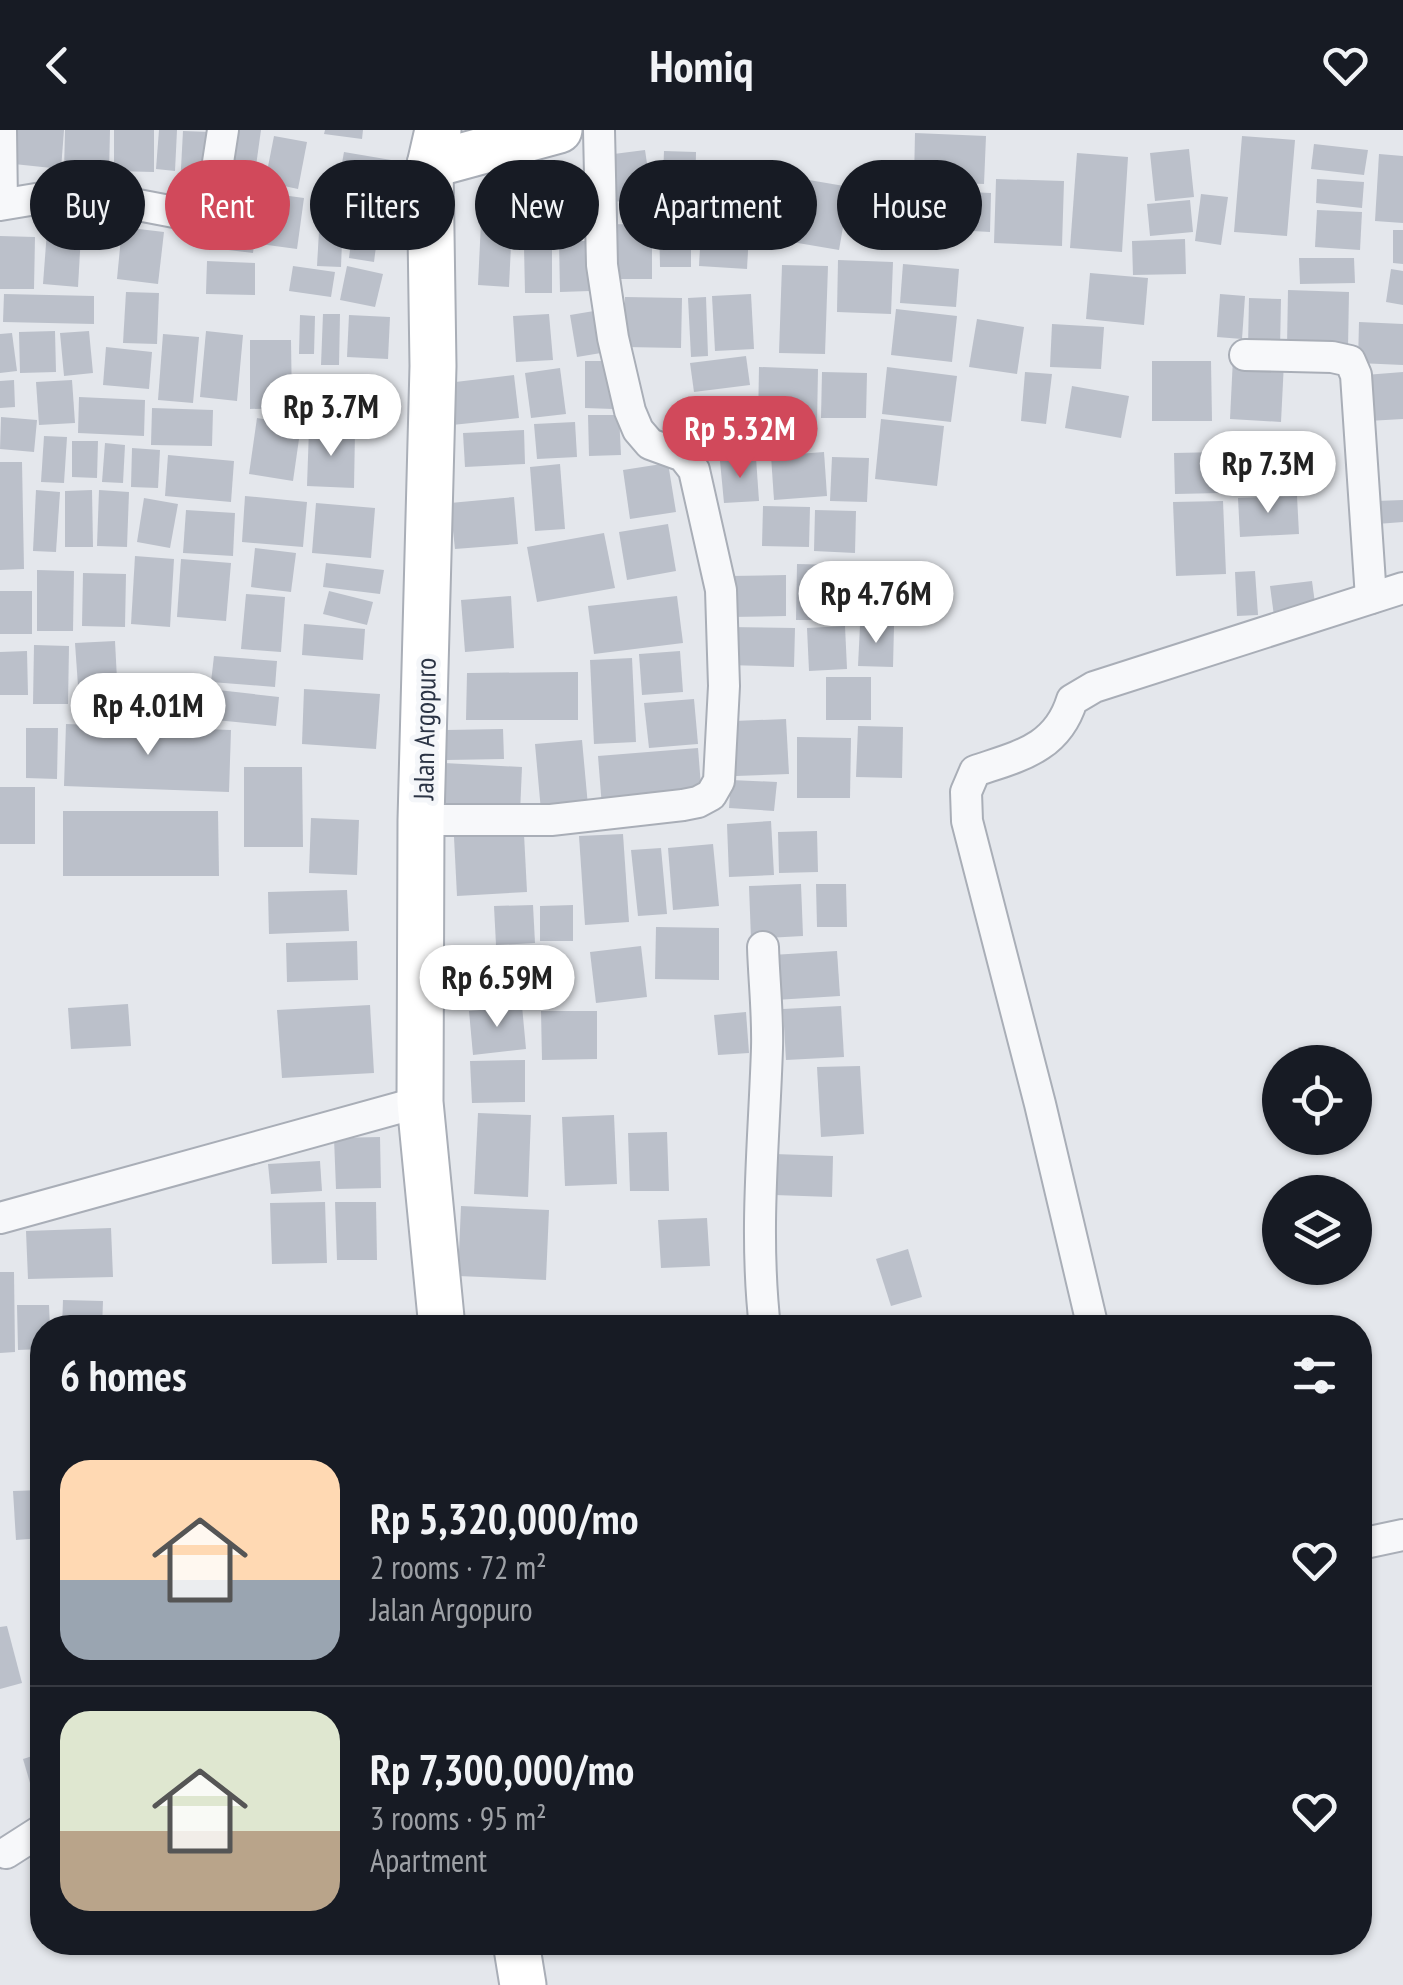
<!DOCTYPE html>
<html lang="en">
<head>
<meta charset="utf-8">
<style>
  body { margin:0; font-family:"PT Sans Narrow",sans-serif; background:#242831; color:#f1f3f6; height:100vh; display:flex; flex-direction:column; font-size:38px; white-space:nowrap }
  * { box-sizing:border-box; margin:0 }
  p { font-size:32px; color:#9ea1a6 }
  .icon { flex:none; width:55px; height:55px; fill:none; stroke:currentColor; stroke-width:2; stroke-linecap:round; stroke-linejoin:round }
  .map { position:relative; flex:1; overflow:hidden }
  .panel { position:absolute; left:30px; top:1185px; width:1342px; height:640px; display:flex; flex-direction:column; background:#171b24; border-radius:40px; box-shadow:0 2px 8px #0004 }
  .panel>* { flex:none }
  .top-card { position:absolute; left:30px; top:30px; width:1345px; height:90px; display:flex; gap:20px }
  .buttons { position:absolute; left:1262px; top:915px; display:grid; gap:20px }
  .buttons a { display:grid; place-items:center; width:110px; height:110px; border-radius:50%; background:#171b24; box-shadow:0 2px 8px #0004; font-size:50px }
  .price { position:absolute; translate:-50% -85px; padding:0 22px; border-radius:35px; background:#fff; color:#222; font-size:32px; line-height:65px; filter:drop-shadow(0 2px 5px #0008) }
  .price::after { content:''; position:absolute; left:50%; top:60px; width:30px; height:22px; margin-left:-15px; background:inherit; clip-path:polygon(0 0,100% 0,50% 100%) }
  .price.selected { background:#d1495b; color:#fff }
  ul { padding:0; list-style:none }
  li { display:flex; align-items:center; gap:30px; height:250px; padding:0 30px }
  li+li { border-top:2px solid #363941 }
  li span { display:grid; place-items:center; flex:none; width:280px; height:200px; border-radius:30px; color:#555 }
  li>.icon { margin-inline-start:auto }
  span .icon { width:120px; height:120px; fill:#fffc; stroke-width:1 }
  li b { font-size:42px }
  h2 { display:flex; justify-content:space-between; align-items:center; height:120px; padding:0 30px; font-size:42px }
  .chip { padding:0 35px; border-radius:45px; background:#171b24; box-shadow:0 2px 8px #0004; font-size:35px; line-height:90px }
  .chip.selected { background:#d1495b; color:#fff }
  header { display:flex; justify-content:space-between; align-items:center; height:130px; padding:0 30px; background:#171b24; font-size:45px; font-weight:700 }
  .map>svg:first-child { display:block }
  .building { fill:#bbc0ca }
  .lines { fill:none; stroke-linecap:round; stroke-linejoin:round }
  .street-casing { stroke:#a9aeb7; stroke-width:34 }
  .secondary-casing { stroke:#a9aeb7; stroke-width:49 }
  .street { stroke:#f7f8fa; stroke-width:30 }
  .secondary { stroke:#fff; stroke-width:45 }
  .labels { text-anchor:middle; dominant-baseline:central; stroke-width:10; stroke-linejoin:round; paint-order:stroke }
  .street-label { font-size:28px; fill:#2b3445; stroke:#f4f6f9 }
</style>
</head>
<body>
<header><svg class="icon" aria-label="back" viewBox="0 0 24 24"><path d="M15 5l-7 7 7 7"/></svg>Homiq<svg class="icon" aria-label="heart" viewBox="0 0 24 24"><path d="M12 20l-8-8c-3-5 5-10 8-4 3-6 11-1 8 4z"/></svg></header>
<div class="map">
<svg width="1403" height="1855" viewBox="0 0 1403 1855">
  <rect width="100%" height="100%" fill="#e4e7ec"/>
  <g class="building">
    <polygon points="17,0 64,0 61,39 14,34"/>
    <polygon points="65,0 110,0 109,43 64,42"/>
    <polygon points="114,0 154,0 154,42 114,41"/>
    <polygon points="159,0 177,0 175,41 156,39"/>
    <polygon points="230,0 261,0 255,43 225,39"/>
    <polygon points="325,0 363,0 362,9 324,4"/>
    <polygon points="183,1 211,2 208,58 180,57"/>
    <polygon points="915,3 986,6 984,54 914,51"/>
    <polygon points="274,6 307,12 298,59 265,52"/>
    <polygon points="1242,6 1295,10 1287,106 1234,102"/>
    <polygon points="1314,14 1368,20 1364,45 1311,39"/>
    <polygon points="1189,19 1194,67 1155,71 1150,23"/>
    <polygon points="645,20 652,67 614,72 606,25"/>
    <polygon points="664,21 696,22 695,73 662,71"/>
    <polygon points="344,22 397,31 388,87 334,78"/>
    <polygon points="1077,23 1128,27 1122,122 1070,118"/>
    <polygon points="1379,24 1403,26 1403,93 1375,91"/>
    <polygon points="745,38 746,75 700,77 699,39"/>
    <polygon points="554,45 588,45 588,100 555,100"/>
    <polygon points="547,46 552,104 521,106 516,49"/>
    <polygon points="803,49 850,57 839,120 792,112"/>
    <polygon points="869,49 907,56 898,114 859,108"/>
    <polygon points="996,49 1064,51 1062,116 994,113"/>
    <polygon points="1317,49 1364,52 1362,78 1316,73"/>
    <polygon points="483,50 514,52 509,157 478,155"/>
    <polygon points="923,60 991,63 990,102 920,98"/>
    <polygon points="778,61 780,114 758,114 756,62"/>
    <polygon points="267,63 304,68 297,119 260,114"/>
    <polygon points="1201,64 1228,67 1221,115 1195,111"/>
    <polygon points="1190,70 1193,102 1150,106 1147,74"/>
    <polygon points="216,76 258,80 253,123 212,118"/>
    <polygon points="1317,80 1362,82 1360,120 1315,117"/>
    <polygon points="702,83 750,86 747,139 699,136"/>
    <polygon points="320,84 343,86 341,137 317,136"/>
    <polygon points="659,88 691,88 691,137 660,137"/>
    <polygon points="354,89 379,93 374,132 349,128"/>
    <polygon points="611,94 652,95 652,149 610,149"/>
    <polygon points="122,97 164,102 158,154 117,149"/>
    <polygon points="1393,100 1403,100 1403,134 1393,133"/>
    <polygon points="47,101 81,104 78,157 43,154"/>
    <polygon points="0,106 35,107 34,159 0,159"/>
    <polygon points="1185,109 1186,144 1133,145 1132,111"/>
    <polygon points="559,111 589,111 590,161 560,162"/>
    <polygon points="524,116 552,116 552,163 525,163"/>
    <polygon points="1299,128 1354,128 1355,153 1300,154"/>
    <polygon points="838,130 893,132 891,184 837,182"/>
    <polygon points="207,131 255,133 255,165 206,164"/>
    <polygon points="903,134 959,139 956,177 900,173"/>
    <polygon points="782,135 828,136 825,224 779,223"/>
    <polygon points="293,136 335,142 331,167 289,161"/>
    <polygon points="347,136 383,144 375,177 340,170"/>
    <polygon points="1391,139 1403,141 1403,175 1386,172"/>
    <polygon points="1090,143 1148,148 1144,195 1086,189"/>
    <polygon points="1288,160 1349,162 1348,218 1287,217"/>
    <polygon points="126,162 159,163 157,214 123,213"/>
    <polygon points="4,164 94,166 94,194 3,192"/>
    <polygon points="751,164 754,219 715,221 712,166"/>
    <polygon points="1220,164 1245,166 1242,209 1217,207"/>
    <polygon points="625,167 682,168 681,218 625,217"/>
    <polygon points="706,167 708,226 691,227 688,168"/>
    <polygon points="1249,168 1281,169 1280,219 1248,218"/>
    <polygon points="896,179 957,186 952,232 891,225"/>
    <polygon points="600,180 607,222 577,227 570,185"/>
    <polygon points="323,184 340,184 339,235 321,235"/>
    <polygon points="549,184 553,230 516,232 513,186"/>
    <polygon points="300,185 315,186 314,224 299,224"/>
    <polygon points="349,185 390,187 388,229 347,227"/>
    <polygon points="977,189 1024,197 1017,244 969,237"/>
    <polygon points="1359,192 1403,194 1403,235 1358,233"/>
    <polygon points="1052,194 1104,197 1101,239 1050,237"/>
    <polygon points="55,201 56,242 20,243 19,202"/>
    <polygon points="89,201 93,243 64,246 60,203"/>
    <polygon points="206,201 243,205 237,271 200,267"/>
    <polygon points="12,203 17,241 0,243 0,204"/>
    <polygon points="163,204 199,207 193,273 158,270"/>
    <polygon points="250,210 291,210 292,278 250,279"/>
    <polygon points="106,217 152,222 149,259 103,255"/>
    <polygon points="746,226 750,255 694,262 690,233"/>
    <polygon points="1233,228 1284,232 1281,292 1230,289"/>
    <polygon points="585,231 613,231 613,279 585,278"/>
    <polygon points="1152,231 1211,231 1212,291 1152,291"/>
    <polygon points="759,237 818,239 817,294 758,293"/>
    <polygon points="887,237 957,246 951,292 882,284"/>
    <polygon points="560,238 566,284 531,288 525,243"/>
    <polygon points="822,242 867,243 866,288 821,288"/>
    <polygon points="1025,242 1052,244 1046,294 1021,291"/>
    <polygon points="1403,242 1403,289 1368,291 1365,245"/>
    <polygon points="514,245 519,288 452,295 447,253"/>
    <polygon points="14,250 15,277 0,278 0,251"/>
    <polygon points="72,250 75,293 39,295 36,252"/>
    <polygon points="309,252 363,254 362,293 307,290"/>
    <polygon points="1072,256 1129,266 1121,308 1065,298"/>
    <polygon points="747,266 750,305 679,310 677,271"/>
    <polygon points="79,267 145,270 144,306 78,303"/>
    <polygon points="152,278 213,280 212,316 151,315"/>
    <polygon points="588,285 619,285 621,325 589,326"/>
    <polygon points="1,287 37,290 34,322 0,319"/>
    <polygon points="257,288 301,295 293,351 249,344"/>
    <polygon points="881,289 944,296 937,356 875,349"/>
    <polygon points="575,292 577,327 537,329 534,294"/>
    <polygon points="309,299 355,301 354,358 307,356"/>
    <polygon points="524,300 525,334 465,337 463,303"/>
    <polygon points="1244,303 1292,309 1287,356 1238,351"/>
    <polygon points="44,306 67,307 64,353 41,352"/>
    <polygon points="72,311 98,311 97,348 72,347"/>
    <polygon points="105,313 125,315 123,353 102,352"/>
    <polygon points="132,318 160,320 158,358 131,357"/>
    <polygon points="824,322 827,366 774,370 771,326"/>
    <polygon points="1221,322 1222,363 1175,364 1174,323"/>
    <polygon points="168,325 234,331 231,372 165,366"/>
    <polygon points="832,327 869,328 867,372 830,371"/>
    <polygon points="756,328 759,371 724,373 720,331"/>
    <polygon points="0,332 22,332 24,439 0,440"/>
    <polygon points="668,333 676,382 630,389 623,340"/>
    <polygon points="560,334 565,399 535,401 530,337"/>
    <polygon points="36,360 60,362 56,422 33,421"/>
    <polygon points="92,360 93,417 65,417 65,361"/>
    <polygon points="99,360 129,362 127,417 97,416"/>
    <polygon points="245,366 307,372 303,417 242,412"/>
    <polygon points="1297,366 1299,404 1240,407 1238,368"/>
    <polygon points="514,367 518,414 455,419 450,373"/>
    <polygon points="144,368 178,374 170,418 137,412"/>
    <polygon points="1403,370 1403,392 1377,394 1376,371"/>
    <polygon points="1223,371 1226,444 1176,446 1173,372"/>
    <polygon points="316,373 375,378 371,428 312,423"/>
    <polygon points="763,376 810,377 809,417 762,416"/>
    <polygon points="186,380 235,383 233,426 183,423"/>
    <polygon points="815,380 856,381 855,423 814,421"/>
    <polygon points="668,394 676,441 627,450 619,402"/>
    <polygon points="604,403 615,458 537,472 527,417"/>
    <polygon points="255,418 296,423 291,462 251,457"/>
    <polygon points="135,426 174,429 170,497 131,494"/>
    <polygon points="181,429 231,433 226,491 177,487"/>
    <polygon points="326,433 384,440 380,464 323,457"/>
    <polygon points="797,434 838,435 837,490 796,490"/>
    <polygon points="37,440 74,441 73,501 37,501"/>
    <polygon points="1255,441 1258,485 1237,486 1235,442"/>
    <polygon points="83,443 126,444 125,497 82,496"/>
    <polygon points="786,445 786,486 730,487 730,446"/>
    <polygon points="1312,451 1316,481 1274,486 1270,456"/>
    <rect x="0" y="461" width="32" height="43"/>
    <polygon points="329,461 373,472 367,495 323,484"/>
    <polygon points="246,464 285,467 281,522 241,519"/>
    <polygon points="511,466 514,518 465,522 461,470"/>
    <polygon points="677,466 683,513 594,524 588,476"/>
    <polygon points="304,494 365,499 363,530 302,525"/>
    <polygon points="845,496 847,539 809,541 807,498"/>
    <polygon points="860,496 894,496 893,537 858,536"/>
    <polygon points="728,497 795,498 794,537 727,535"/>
    <polygon points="115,511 118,569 79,570 75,513"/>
    <polygon points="34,515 69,516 68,574 33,574"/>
    <polygon points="27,521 28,565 0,565 0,522"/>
    <polygon points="680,521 683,562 642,565 639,524"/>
    <polygon points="214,526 277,531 275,557 211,552"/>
    <polygon points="632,528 636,612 594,614 590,530"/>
    <polygon points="578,542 578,590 466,590 467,543"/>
    <rect x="826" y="547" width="45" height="43"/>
    <polygon points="209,559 279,567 276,596 206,589"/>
    <polygon points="304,559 380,564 376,619 302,614"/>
    <polygon points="694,569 698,614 649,618 644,573"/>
    <polygon points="786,589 789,644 736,646 734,591"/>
    <polygon points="66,594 231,600 229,662 64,656"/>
    <polygon points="858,596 903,597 902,648 856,647"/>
    <polygon points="26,598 58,598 57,649 26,648"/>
    <polygon points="503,599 504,629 447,630 446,600"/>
    <polygon points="797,607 851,608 850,668 797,668"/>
    <polygon points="582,610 588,676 541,681 535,614"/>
    <polygon points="698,618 702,669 602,677 598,626"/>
    <polygon points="444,633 522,637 520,683 441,679"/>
    <polygon points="244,637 302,637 303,717 244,717"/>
    <polygon points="731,650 777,652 774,681 729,678"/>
    <rect x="0" y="657" width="35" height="57"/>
    <polygon points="63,681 218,681 219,746 63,746"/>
    <polygon points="311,688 359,690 357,745 309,743"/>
    <polygon points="771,691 774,745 729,747 727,694"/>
    <polygon points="817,701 818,742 779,743 778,702"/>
    <polygon points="524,704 527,762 457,766 454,707"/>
    <polygon points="623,704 629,792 585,795 579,706"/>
    <polygon points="713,714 719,776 673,780 668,718"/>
    <polygon points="661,718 667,784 638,786 631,720"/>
    <polygon points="801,754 803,806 751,809 749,756"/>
    <polygon points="816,754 846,754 847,797 817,797"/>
    <polygon points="347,760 349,801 269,804 268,762"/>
    <polygon points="533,775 535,813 496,815 494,776"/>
    <polygon points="573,775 573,811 540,811 540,776"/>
    <polygon points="656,797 719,798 719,850 655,849"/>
    <polygon points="357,811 358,850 287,852 286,813"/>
    <polygon points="641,816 647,867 596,873 590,822"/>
    <polygon points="837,821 840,866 775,870 772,825"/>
    <polygon points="128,874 131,916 71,919 68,878"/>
    <polygon points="370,875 374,943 282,948 277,880"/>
    <polygon points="522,876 526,919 473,925 469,881"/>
    <polygon points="841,876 844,927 786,930 783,879"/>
    <polygon points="541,881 597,881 597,929 542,930"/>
    <polygon points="746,882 749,923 718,925 714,885"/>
    <polygon points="525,930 525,972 472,973 470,931"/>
    <polygon points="860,936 864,1004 821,1007 817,937"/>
    <polygon points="478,983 531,985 528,1067 474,1064"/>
    <polygon points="614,985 617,1054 565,1056 562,987"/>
    <polygon points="667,1002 669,1061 630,1061 628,1003"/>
    <polygon points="380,1007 381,1058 336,1059 334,1008"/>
    <polygon points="774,1024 833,1026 832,1067 774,1065"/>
    <polygon points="320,1031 322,1061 271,1064 268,1034"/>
    <polygon points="325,1072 327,1133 272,1134 270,1073"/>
    <polygon points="335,1072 376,1072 377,1130 337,1130"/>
    <polygon points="461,1076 549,1080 546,1150 458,1146"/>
    <polygon points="707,1088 710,1136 661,1138 658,1090"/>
    <polygon points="111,1098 113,1147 28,1149 26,1101"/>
    <polygon points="908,1119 922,1167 891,1176 876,1129"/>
    <polygon points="0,1142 14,1142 15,1222 0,1223"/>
    <polygon points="63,1170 103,1171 102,1198 62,1198"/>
    <polygon points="17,1175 49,1175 50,1198 42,1198 42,1219 18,1220"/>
    <polygon points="39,1230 42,1230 42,1293 37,1293"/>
    <polygon points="42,1313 42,1349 35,1350 31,1314"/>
    <polygon points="42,1360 42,1408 16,1410 13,1361"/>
    <polygon points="7,1496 22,1553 0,1559 0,1497"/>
    <polygon points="42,1623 42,1678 38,1680 23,1629"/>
  </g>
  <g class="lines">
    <g class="street-casing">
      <g id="street">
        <polyline points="1,0 2,74"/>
        <path d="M0 75 48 67 91 66 190 85C201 83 207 81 212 71L223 0"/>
        <polyline points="1245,225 1332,227 1350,231 1356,245 1371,468"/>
        <polyline points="421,690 551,690 683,675 698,672 711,665 719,651 724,556 721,460 694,340 683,326 650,314 638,300 630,281 613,208 602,135 599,0"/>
        <path d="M763 817C764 850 768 884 767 918 764 1013 754 1102 765 1198"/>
        <polyline points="0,1088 420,972"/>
        <path d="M1093 1198 1040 974 967 691 966 662 975 641C1019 626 1057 619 1072 570L1094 557 1403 458"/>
        <polyline points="1360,1414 1403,1405"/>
        <polyline points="6,1723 42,1700"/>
      </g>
    </g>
    <g class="secondary-casing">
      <g id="secondary">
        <polyline points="438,0 430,35 433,236 421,690 420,972 442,1198"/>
        <polyline points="430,35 559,0"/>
        <polyline points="516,1812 523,1855"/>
      </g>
    </g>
    <use href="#street" class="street"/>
    <use href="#secondary" class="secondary"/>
  </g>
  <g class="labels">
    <g class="street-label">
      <text transform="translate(424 599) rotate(-89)">Jalan Argopuro</text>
    </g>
  </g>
</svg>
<div class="buttons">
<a><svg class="icon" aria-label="locate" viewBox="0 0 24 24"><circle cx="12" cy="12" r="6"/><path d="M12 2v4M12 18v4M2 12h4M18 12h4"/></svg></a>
<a><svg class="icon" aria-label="layers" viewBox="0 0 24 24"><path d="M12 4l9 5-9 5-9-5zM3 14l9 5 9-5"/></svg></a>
</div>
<b class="price" style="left:331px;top:329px">Rp 3.7M</b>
<b class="price selected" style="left:740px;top:351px">Rp 5.32M</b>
<b class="price" style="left:1268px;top:386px">Rp 7.3M</b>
<b class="price" style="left:876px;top:516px">Rp 4.76M</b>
<b class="price" style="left:148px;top:628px">Rp 4.01M</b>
<b class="price" style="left:497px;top:900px">Rp 6.59M</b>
<div class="top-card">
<a class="chip">Buy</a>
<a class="chip selected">Rent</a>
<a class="chip">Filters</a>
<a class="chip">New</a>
<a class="chip">Apartment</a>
<a class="chip">House</a>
</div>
<section class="panel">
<h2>6 homes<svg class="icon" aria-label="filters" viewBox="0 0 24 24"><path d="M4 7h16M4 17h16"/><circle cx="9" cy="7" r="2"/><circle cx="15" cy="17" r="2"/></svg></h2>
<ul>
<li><span style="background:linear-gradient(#ffd9b3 60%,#9aa5b1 0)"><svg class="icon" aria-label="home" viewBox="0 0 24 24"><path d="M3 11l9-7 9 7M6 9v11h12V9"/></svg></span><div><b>Rp 5,320,000/mo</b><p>2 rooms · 72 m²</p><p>Jalan Argopuro</p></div><svg class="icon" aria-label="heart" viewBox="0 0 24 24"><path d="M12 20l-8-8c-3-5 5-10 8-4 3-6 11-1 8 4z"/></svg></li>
<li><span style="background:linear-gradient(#dfe7d0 60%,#b9a48a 0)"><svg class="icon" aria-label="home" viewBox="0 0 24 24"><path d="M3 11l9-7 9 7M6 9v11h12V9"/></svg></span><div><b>Rp 7,300,000/mo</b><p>3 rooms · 95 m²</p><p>Apartment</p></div><svg class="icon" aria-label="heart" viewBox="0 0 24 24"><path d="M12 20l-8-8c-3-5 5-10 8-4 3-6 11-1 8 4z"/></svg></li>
</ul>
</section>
</div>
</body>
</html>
